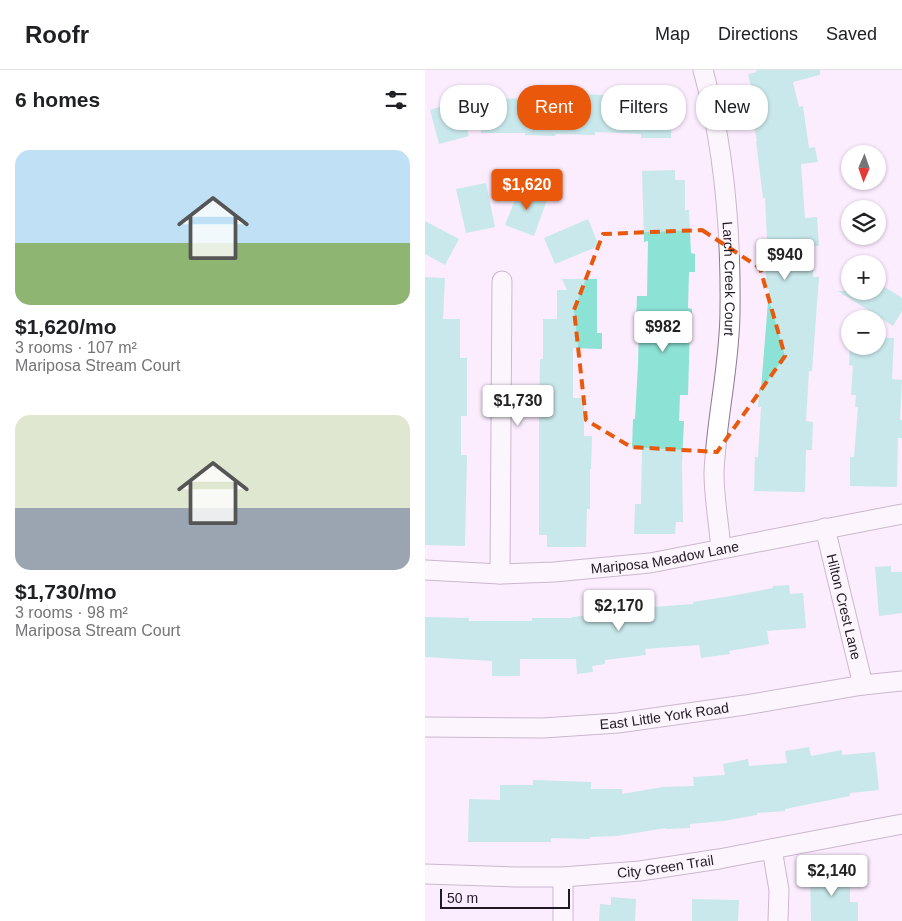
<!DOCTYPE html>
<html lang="en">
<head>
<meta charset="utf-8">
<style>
  body { margin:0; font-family:Arial,sans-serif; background:#f6f6f6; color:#202124; height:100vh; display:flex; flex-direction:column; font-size:19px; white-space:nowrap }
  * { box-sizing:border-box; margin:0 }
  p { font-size:16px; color:#757577 }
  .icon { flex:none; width:28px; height:28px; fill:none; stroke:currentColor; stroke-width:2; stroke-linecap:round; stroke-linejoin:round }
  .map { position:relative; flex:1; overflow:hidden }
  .side { display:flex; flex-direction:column; background:#fff; width:425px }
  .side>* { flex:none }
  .top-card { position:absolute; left:15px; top:15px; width:386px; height:45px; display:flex; gap:10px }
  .needle { width:32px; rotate:182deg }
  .buttons { position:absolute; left:416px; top:75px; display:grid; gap:10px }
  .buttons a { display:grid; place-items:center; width:45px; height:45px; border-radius:50%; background:#fff; box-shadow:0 1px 4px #0004; font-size:25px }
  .scale { position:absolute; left:15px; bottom:12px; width:130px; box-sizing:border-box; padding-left:5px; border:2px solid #211923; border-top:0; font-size:14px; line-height:18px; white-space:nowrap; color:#211923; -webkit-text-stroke:4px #fbecfe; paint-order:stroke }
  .price { position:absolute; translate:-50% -42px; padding:0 11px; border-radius:5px; background:#fff; color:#222; font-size:16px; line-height:32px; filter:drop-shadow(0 1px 2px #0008) }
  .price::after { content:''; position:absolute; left:50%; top:30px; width:15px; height:11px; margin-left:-8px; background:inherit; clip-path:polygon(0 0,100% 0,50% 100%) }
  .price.active { background:#ea580c; color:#fff }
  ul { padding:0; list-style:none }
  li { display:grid; align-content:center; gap:10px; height:265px; padding:0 15px }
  li span { display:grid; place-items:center; height:155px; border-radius:15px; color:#555 }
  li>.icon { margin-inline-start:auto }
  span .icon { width:90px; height:90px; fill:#fffc; stroke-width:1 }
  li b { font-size:21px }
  h2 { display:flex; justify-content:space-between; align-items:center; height:60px; padding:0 15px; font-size:21px }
  .pill { padding:0 18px; border-radius:20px; background:#fff; box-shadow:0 1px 4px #0004; font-size:18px; line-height:45px }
  .pill.active { background:#ea580c; color:#fff }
  header { display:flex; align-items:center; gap:30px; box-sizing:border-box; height:70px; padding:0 25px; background:#fff; border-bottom:1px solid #e0e0e0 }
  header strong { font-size:24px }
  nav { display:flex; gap:28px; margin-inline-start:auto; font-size:18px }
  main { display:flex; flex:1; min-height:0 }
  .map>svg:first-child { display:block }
  .building { fill:#8ce2d4 }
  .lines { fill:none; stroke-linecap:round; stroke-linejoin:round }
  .minor-casing { stroke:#8e7893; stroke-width:21 }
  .minor { stroke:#fff; stroke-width:19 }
  .marked { fill:none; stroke:#e8590c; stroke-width:4; stroke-dasharray:10 6; stroke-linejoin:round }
  .labels { text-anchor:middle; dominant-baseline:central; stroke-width:4; stroke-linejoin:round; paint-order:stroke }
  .street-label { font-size:14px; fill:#211923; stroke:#fbecfe }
</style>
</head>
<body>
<header>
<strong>Roofr</strong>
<nav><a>Map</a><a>Directions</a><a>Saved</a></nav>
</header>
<main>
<section class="side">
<h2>6 homes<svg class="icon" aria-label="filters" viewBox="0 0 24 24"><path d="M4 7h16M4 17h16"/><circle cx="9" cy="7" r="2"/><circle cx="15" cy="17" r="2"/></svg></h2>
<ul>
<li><span style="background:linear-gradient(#bfe0f5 60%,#8fb573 0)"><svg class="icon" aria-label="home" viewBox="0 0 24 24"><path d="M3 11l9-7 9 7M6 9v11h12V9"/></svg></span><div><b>$1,620/mo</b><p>3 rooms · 107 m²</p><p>Mariposa Stream Court</p></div></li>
<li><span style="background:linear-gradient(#dfe7d0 60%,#9aa5b1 0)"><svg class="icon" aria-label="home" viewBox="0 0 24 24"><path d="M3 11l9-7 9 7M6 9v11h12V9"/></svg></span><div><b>$1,730/mo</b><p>3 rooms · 98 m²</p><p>Mariposa Stream Court</p></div></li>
</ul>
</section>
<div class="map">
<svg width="477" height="851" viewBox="0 0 477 851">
  <rect width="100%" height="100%" fill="#fbecfe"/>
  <g class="building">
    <polygon points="331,0 395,0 395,5 368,12 374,37 378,36 384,78 390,77 393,92 376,94 380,148 392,147 394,176 388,176 388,207 394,207 387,301 384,301 381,351 388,352 387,380 381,380 380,422 329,421 330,387 333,387 336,337 333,337 334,319 336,319 344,219 341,219 341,189 343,189 340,128 338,128 331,71 332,71 324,29 329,28 323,4 332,2"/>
    <polygon points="56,18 74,18 74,29 100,28 100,18 158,19 158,24 198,26 199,20 234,21 234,29 247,29 246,68 216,68 216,64 170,62 170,65 131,64 130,66 100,65 100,63 56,63"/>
    <polygon points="34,31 44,66 14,74 5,40"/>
    <polygon points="250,100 250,110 260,110 260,140 264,140 266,183 270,184 270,202 264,202 263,238 267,239 267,256 265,256 263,325 255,325 254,351 259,351 257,394 258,452 251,452 250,464 209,464 210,434 216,434 217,379 207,379 208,349 210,349 213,295 214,254 211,254 212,226 222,226 223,171 219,172 217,101"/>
    <polygon points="61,113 70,157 41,163 31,119"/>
    <polygon points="95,117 123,127 109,166 80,155"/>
    <polygon points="163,149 174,176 130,194 119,168"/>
    <polygon points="0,151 34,169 20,195 0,184"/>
    <polygon points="0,207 20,208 18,249 35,249 35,288 42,288 42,346 36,346 36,385 42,385 40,476 0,475"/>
    <polygon points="137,209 172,209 172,263 177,263 177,279 148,278 148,328 159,328 159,366 167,366 166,399 165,399 165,439 162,439 161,477 122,477 122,465 114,465 114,339 115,289 118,289 118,249 132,249 132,220 142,220"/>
    <polygon points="452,212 477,228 477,241 468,256 413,221 452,221"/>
    <polygon points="452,267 469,268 467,309 477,310 475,350 477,350 477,368 473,368 472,417 425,416 425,387 429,387 433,337 430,337 431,325 426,325 428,296 424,295 425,276 452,276"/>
    <polygon points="466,496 466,502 477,502 477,543 454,546 450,497"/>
    <polygon points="364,515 365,524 378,523 381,558 342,561 344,574 304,581 305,584 276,588 274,575 220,579 221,585 180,590 180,594 167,596 168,602 152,604 151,589 95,589 95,606 67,606 67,591 0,587 0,547 44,548 44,551 107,551 107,548 147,548 147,547 228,538 228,537 268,534 268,532 306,526 348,518 348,516"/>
    <polygon points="384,677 386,686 417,680 417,685 450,682 454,720 425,723 425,726 360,739 360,741 332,743 332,745 298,751 265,754 265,758 241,759 241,758 192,766 165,767 165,769 126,768 126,772 43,772 44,729 75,730 75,715 108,715 108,710 166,712 166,719 197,719 197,724 238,717 269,716 268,707 300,705 298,694 323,689 324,696 362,693 360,681"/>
    <polygon points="398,800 425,800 425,832 433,832 433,851 386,851 385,806 398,806"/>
    <polygon points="186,827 211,829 210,851 174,851 175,834 186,835"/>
    <polygon points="267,829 314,830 313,851 267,851"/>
  </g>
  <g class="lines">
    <g class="minor-casing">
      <g id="minor">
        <path id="s1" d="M278 0C299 76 306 162 305 241 305 294 291 350 289 403 289 428 294 454 296 479"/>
        <path id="s2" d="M400 458 438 615"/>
        <path id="s3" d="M0 500 75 504 129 502 225 493 477 444"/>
        <polyline points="75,504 77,211"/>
        <path id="s4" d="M0 657 118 658 193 653 320 635 438 615 477 611"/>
        <polyline points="347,779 354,820 353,851"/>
        <path id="s5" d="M0 804 91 807H138L215 801 294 789 477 754"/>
        <polyline points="138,807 138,851"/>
      </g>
    </g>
    <use href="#minor" class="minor"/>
  </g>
  <path d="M0 0H477V851H0ZM277 160 335 198 360 286 292 382 206 377 161 350 149 240 178 164Z" fill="#fbecfe" fill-opacity=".55" fill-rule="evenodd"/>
  <path class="marked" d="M277 160 335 198 360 286 292 382 206 377 161 350 149 240 178 164Z"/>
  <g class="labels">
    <g class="street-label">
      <text stroke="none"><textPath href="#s1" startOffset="211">Larch Creek Court</textPath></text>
      <text stroke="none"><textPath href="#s3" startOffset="241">Mariposa Meadow Lane</textPath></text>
      <text stroke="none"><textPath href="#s2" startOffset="81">Hilton Crest Lane</textPath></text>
      <text stroke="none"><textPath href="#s4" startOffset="240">East Little York Road</textPath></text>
      <text stroke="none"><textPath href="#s5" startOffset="241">City Green Trail</textPath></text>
    </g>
  </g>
</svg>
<div class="buttons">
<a><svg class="needle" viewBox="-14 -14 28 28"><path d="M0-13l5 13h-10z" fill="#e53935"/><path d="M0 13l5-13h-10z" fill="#757577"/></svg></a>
<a><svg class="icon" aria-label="layers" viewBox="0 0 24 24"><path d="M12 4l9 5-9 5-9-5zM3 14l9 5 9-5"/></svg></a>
<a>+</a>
<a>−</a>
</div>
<div class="scale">50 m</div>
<b class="price active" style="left:102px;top:141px">$1,620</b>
<b class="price" style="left:360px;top:211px">$940</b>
<b class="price" style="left:238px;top:283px">$982</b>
<b class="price" style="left:93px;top:357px">$1,730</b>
<b class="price" style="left:194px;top:562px">$2,170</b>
<b class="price" style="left:407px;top:827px">$2,140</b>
<div class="top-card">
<a class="pill">Buy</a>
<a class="pill active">Rent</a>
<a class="pill">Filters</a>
<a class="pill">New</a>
</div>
</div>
</main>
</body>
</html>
